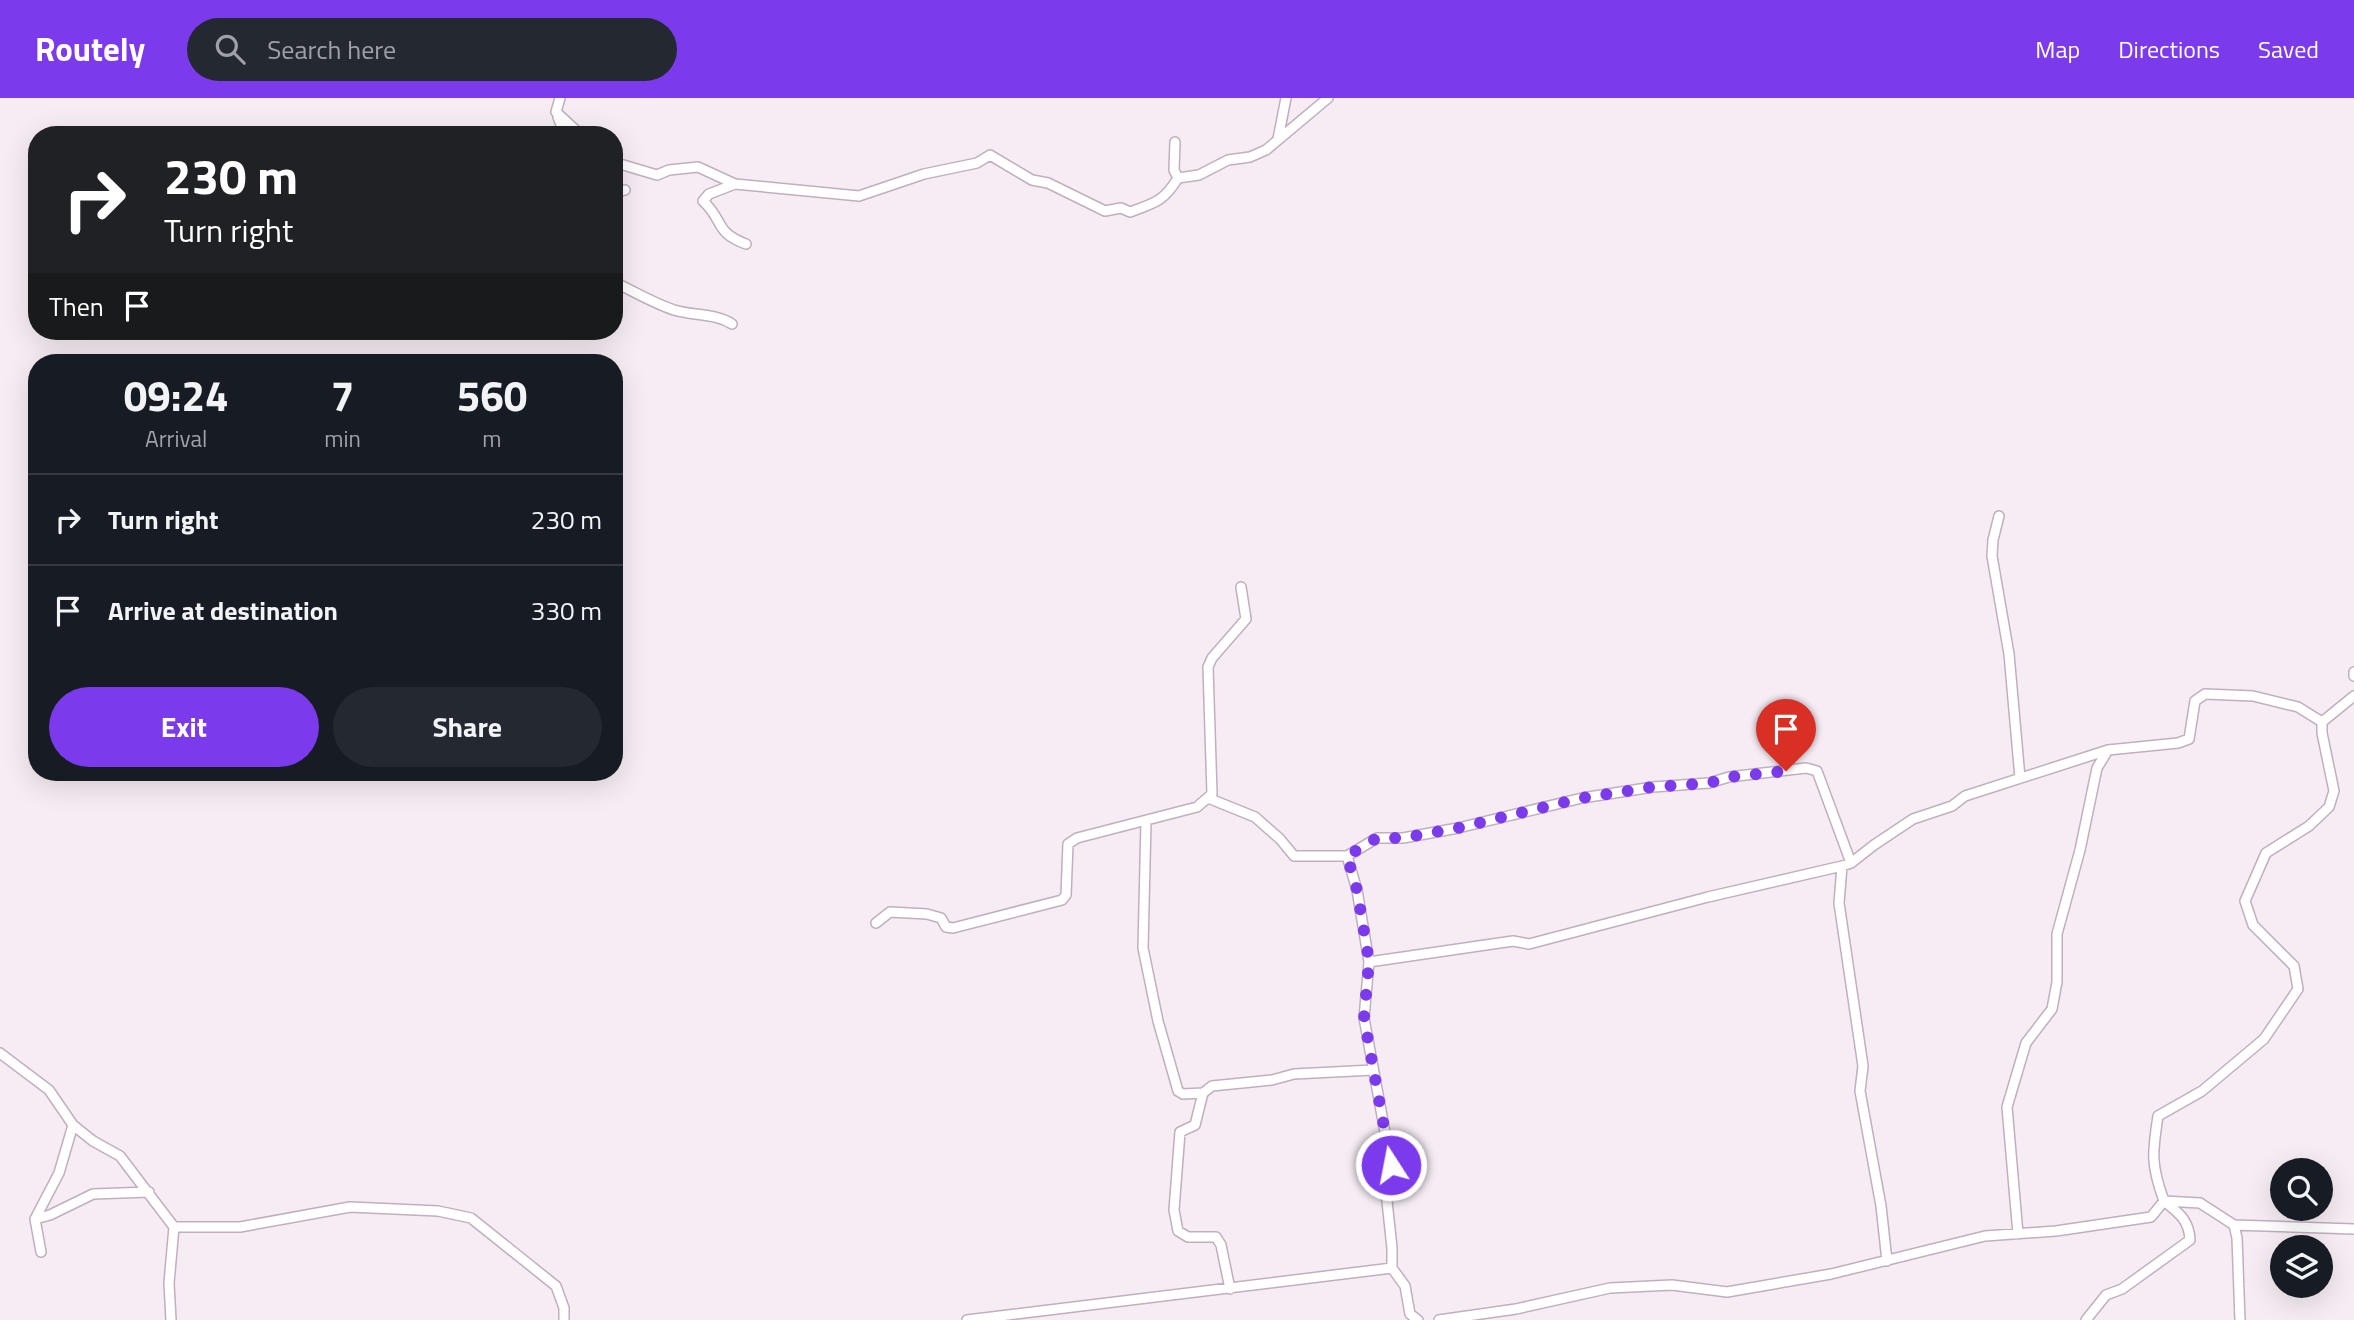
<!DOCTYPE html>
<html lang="en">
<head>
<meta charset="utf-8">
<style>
  :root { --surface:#171b24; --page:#242831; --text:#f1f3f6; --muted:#9ea1a6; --line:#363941; --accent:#7c3aed }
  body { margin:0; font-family:"Titillium Web",sans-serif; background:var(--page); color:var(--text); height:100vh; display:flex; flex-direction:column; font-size:26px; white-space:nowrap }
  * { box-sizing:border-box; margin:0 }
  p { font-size:23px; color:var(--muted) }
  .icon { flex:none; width:38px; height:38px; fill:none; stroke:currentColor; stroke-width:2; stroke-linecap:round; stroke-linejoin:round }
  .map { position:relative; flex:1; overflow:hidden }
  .panel { position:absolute; left:28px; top:256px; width:595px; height:427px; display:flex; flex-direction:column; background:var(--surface); border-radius:28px; box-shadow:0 7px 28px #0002 }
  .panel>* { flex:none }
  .top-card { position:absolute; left:28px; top:28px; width:595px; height:214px; border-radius:28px; box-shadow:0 7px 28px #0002; background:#202124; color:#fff; overflow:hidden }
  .tools { position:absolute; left:2270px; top:1060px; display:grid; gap:14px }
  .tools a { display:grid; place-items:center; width:63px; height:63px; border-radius:50%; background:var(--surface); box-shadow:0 7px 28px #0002; font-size:35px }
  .pin { position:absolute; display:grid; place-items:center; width:60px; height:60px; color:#fff; margin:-72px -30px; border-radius:50% 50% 50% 0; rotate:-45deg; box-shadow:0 0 7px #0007 }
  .pin .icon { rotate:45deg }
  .me { position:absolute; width:77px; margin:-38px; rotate:349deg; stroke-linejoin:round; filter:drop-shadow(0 0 5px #0008) }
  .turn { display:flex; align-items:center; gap:24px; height:147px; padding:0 21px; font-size:32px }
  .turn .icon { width:91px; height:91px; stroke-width:2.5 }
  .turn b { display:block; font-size:49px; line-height:60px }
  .then { display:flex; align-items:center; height:66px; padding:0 21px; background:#0003; gap:14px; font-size:26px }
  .eta { display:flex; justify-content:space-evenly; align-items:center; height:119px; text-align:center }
  .eta b { font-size:42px; font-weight:700; line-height:49px }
  .primary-button { display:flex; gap:14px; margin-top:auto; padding:14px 21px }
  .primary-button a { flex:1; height:80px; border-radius:42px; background:var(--accent); color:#fff; font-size:28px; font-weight:700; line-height:80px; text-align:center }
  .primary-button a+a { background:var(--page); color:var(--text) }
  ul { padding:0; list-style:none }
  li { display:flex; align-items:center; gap:21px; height:91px; padding:0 21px; border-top:2px solid var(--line) }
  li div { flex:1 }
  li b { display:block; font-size:26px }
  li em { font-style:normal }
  header { display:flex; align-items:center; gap:42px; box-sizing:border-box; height:98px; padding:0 35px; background:var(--accent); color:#fff }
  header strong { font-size:33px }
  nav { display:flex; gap:38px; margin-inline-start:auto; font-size:24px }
  .search { width:490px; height:63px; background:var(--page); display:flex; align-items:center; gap:18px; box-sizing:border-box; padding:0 24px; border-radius:38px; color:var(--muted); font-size:26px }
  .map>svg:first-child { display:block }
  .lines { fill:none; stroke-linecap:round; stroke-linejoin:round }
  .minor-casing { stroke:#c1afbf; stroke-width:12 }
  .minor { stroke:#fff; stroke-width:9 }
  .route { stroke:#7c3aed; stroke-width:12; stroke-dasharray:0 21.6 }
</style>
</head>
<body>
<header>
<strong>Routely</strong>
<div class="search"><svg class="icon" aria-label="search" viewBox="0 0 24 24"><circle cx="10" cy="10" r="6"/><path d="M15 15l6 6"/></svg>Search here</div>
<nav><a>Map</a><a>Directions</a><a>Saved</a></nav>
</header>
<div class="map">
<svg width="2354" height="1222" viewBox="0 0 2354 1222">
  <rect width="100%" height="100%" fill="#f6ecf4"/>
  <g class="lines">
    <defs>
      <path id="minor" d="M 560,0 L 556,14 L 581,37
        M 558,19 L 565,37
        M 1278,41 L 1286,0
        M 1175,44 L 1174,72 L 1178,80
        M 614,62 L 620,66 L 657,77 L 669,72 L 698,69 L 735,86 L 709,96 L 703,103 C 724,122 714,134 746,146
        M 1178,80 L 1199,77 L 1228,62 L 1250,59 L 1266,52 L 1328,0
        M 735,86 L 859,98 L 924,76 L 977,65 L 990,57 L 1032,82 L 1048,85 L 1105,113 L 1121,110 L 1130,114 C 1155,105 1164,103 1178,80
        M 614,95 L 625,92
        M 614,184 C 635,194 653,205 674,212 C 694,218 715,215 732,226
        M 1999,418 L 1993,442 L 1992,458 L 2009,556 L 2020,680
        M 2354,574 L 2354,578
        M 2354,598 L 2322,624 L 2322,635 L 2334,693 L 2329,709 L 2309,728 L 2266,755 L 2245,803 L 2253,827 L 2294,868 L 2298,891 L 2264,941 L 2202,993 L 2158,1018 C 2152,1056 2151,1067 2164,1103 L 2200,1105 L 2234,1127 L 2354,1131
        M 1208,700 L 1255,719 L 1280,741 L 1294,758 L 1347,758 L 1377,740 L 1403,740 L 1458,730 L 1582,700 L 1653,689 L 1709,685 L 1729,679 L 1806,670 L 1817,673 L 1851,765
        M 1146,723 L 1143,850 L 1158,923 L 1178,993 L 1183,996 L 1203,995
        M 1347,758 L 1357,792 L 1369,864 L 1364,920 L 1391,1067 L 1386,1094 L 1392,1150 L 1392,1170
        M 876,825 L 890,814 L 927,816 L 941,820 L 946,829 L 953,830 L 1062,802 L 1066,797 L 1068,746 L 1077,740 L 1197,709 L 1212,696 L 1208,569 L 1212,560 L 1246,521 L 1241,489
        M 1369,864 L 1513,843 L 1529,846 L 1708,799 L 1842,768
        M 0,955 L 49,992 L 73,1027 L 93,1043 L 120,1058 L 174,1129 L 169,1185 L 171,1222
        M 35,1121 L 59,1075 L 73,1027
        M 2234,1127 L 2237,1140 L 2240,1222
        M 174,1129 L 240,1129 L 350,1109 L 438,1113 L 471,1120 L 556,1188 L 564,1210 L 564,1222
        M 2018,1136 L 2007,1009 L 2026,945 L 2052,911 L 2057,884 L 2057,836 L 2080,752 L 2097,670 L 2108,652
        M 41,1154 L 35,1121 L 50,1117 L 93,1096 L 149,1094
        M 1887,1163 L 1881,1108 L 1860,993 L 1863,968 L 1839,805 L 1842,768 L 1851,765 L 1874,747 L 1913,721 L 1952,708 L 1965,698 L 2108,652 L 2178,645 L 2189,641 L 2195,603 L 2205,596 L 2253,598 L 2298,609 L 2322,624
        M 1230,1191 L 1221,1147 L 1216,1139 L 1188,1139 L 1178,1133 L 1174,1112 L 1180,1034 L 1195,1027 L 1203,995 L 1212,988 L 1272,982 L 1294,976 L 1373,972
        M 967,1222 L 1392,1170 L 1405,1188 L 1410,1216 L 1418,1222
        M 1439,1222 L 1516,1211 L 1610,1190 L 1672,1187 L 1727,1194 L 1831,1176 L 1985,1138 L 2056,1133 L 2151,1119 L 2164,1103 C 2179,1115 2189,1122 2190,1142 L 2122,1191 L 2106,1197 L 2086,1222"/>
    </defs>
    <use href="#minor" class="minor-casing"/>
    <use href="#minor" class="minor"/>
  </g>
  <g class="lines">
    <path class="route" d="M 1391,1067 L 1364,920 L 1369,863 L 1357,792 L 1347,758 L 1377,740 L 1402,740 L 1458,730 L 1582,700 L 1653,689 L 1709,685 L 1729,679 L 1786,673"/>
  </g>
</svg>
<div class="tools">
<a><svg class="icon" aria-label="search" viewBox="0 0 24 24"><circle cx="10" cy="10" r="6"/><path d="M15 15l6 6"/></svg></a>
<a><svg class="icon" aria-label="layers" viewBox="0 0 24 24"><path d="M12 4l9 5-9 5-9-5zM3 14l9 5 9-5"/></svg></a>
</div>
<div class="pin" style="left:1786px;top:673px;background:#d93025"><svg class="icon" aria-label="arrive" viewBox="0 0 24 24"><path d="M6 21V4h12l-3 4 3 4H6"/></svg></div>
<svg class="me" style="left:1391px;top:1067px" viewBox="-20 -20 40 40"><circle r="17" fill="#7c3aed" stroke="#fff" stroke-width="3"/><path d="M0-11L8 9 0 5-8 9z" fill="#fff"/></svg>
<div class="top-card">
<div class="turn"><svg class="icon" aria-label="right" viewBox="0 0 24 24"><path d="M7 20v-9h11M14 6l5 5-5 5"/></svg><div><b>230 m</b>Turn right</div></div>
<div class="then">Then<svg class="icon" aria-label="arrive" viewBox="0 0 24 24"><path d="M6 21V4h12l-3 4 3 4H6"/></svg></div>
</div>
<section class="panel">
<div class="eta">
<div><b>09:24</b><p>Arrival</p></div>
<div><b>7</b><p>min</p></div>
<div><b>560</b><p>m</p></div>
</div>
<ul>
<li><svg class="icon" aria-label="right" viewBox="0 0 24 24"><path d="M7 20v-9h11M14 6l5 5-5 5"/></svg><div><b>Turn right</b></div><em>230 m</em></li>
<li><svg class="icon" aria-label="arrive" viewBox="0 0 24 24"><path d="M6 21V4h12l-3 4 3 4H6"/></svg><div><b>Arrive at destination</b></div><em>330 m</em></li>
</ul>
<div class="primary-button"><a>Exit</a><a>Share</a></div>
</section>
</div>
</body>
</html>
